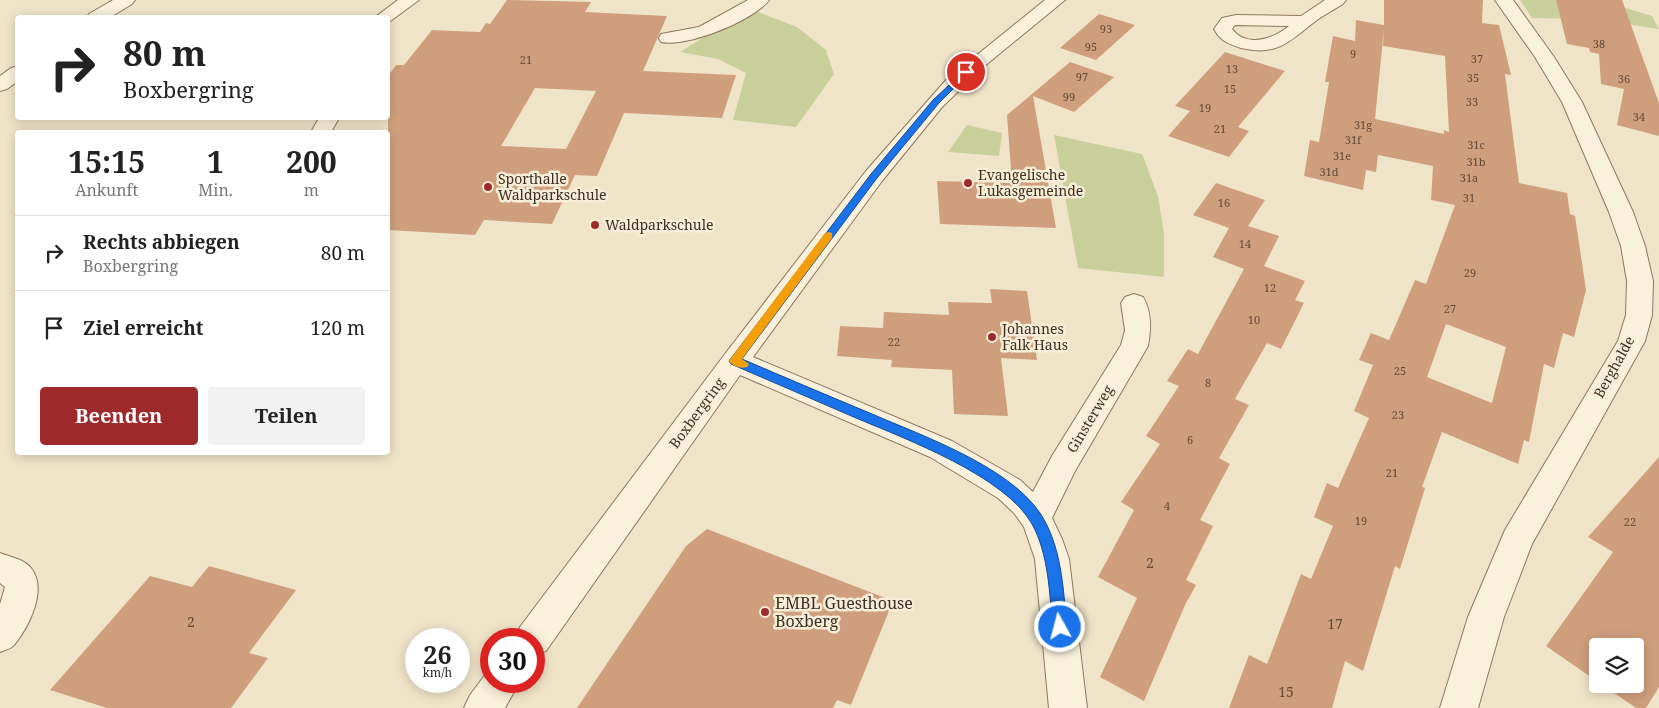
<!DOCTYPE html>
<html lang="de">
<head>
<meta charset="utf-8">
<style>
  :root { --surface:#fff; --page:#f2f2f2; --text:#222; --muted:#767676; --line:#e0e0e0; --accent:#9e2a2b }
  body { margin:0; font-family:"Noto Serif",serif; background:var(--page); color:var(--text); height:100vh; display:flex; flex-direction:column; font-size:19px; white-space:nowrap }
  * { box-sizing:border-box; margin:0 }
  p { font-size:16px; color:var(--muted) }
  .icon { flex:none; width:28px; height:28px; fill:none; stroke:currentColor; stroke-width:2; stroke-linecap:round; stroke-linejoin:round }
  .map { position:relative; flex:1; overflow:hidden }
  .side { position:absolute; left:15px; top:130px; width:375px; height:325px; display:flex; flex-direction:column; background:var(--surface); border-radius:5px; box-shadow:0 2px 12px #0003 }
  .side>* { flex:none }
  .top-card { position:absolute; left:15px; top:15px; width:375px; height:105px; border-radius:5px; box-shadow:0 2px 12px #0003; background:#fff; color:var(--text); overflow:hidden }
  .fabs { position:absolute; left:1589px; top:638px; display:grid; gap:10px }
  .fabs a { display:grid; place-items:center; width:55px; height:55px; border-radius:5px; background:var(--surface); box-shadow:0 2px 12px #0003; font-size:25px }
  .speed { position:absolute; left:405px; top:628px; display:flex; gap:10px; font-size:25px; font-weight:700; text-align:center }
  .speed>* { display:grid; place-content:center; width:65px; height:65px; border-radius:50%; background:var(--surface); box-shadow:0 2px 12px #0003; line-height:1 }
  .speed small { font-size:12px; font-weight:400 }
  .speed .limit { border:8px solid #d22; background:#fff; color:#111 }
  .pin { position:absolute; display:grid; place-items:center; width:42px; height:42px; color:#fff; margin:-21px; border:2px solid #fff; border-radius:50%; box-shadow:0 1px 5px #0007 }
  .me { position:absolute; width:55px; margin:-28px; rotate:353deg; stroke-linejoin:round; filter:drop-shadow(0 0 4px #0008) }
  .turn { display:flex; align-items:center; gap:18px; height:105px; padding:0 25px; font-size:22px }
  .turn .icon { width:65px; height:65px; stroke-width:2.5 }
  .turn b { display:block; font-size:35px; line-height:42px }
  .eta { display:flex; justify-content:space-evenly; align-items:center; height:85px; text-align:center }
  .eta b { font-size:30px; font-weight:700; line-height:35px }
  .cta { display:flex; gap:10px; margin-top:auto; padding:10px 25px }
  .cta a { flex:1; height:58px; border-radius:5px; background:var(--accent); color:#fff; font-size:20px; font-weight:700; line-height:58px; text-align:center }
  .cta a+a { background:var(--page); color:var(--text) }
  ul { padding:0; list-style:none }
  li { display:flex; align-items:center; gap:15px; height:75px; padding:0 25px; border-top:1px solid var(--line) }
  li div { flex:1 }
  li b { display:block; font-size:19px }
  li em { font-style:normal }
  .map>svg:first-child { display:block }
  .green { fill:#c9cf9b }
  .building { fill:#cf9f7d; fill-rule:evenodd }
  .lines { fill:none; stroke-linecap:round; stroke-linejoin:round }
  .minor-casing { stroke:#8d765c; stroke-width:2 }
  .minor { fill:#faf1dc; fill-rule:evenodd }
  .route { fill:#1a73e8; stroke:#114b97 }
  .slow { fill:#f59e0b }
  .poi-dot { fill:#9e2a2b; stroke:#f7eed8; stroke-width:2 }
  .labels { text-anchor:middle; stroke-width:5; stroke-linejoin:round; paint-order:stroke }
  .number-label { font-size:11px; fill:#624a37 }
  .poi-label { font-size:14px; fill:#3d2e20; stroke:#f7eed8; text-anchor:start }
  .street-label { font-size:14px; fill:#3d2e20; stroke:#f7eed8 }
  .near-number-label { font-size:14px; fill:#624a37 }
  .near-poi-label { font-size:16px; fill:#3d2e20; stroke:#f7eed8; text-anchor:start }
</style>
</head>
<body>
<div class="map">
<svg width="1659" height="708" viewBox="0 0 1659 708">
  <rect width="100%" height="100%" fill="#f0e4c8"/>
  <path class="green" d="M 1520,0 L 1599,0 L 1652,16 L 1659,29 L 1591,19 L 1532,18 Z
    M 750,9 L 797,27 L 826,50 L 834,74 L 796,127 L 733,120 L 746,73 L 718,59 L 680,52 Z
    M 967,125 L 1002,133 L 999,156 L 948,152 Z
    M 1054,135 L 1142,154 L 1158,196 L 1164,234 L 1164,277 L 1078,268 Z"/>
  <path class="building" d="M 507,0 L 591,2 L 585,12 L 667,16 L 643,71 L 736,75 L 722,118 L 624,113 L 597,176 L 575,175 L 552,224 L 484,220 L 475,235 L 388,230 L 388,76 L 396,65 L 404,65 L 432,30 L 480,32 L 486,23 L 490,24 ZM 535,88 L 596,91 L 566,149 L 501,146 Z
    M 1384,0 L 1483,0 L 1482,23 L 1499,25 L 1511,75 L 1505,74 L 1519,183 L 1567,193 L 1570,214 L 1575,216 L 1586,290 L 1574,337 L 1563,333 L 1554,368 L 1544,364 L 1529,442 L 1524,440 L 1518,464 L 1442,432 L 1422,487 L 1425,488 L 1400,569 L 1395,566 L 1363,671 L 1345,661 L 1332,708 L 1229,708 L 1249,655 L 1267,664 L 1301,574 L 1311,579 L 1333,526 L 1314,517 L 1327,483 L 1338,488 L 1369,418 L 1354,411 L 1373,365 L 1359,360 L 1371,333 L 1389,340 L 1415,280 L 1426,284 L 1455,205 L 1431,200 L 1433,166 L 1378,155 L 1376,172 L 1366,170 L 1363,190 L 1304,176 L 1310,140 L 1319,142 L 1329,82 L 1325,82 L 1333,36 L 1355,41 L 1356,20 L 1384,25 ZM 1384,29 L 1383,46 L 1445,56 L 1449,132 L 1444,130 L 1444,134 L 1375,119 ZM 1446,324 L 1506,347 L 1492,403 L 1427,377 Z
    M 1556,0 L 1622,0 L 1659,103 L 1659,136 L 1617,125 L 1624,89 L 1601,84 L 1599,54 L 1590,52 L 1589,48 L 1567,44 Z
    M 1099,14 L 1135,25 L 1096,60 L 1060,48 Z
    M 1225,52 L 1285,71 L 1238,127 L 1249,131 L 1229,157 L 1168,136 L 1190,111 L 1175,106 Z
    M 1070,62 L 1114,77 L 1074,112 L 1033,96 L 1056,228 L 940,224 L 937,181 L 1012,183 L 1007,115 Z
    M 1216,183 L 1265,200 L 1248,226 L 1279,236 L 1264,266 L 1305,281 L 1295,300 L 1304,303 L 1281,349 L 1267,343 L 1235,399 L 1249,405 L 1219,458 L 1230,464 L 1200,520 L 1213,526 L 1186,580 L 1196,585 L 1185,605 L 1144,701 L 1100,677 L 1137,598 L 1098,577 L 1134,510 L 1121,502 L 1160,444 L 1146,436 L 1179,386 L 1167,381 L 1188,349 L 1198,354 L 1244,269 L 1213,257 L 1229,228 L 1193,215 Z
    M 990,289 L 1027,291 L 1037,360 L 1001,358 L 1008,416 L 954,414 L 952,370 L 891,367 L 892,360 L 837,356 L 840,326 L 883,328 L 884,312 L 949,315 L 948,302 L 992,303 Z
    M 1659,457 L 1659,687 L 1646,708 L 1636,708 L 1601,684 L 1635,684 L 1635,646 L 1598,646 L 1598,682 L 1546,646 L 1613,552 L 1588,537 Z
    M 707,529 L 893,601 L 851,705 L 837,700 L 833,708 L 577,708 L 686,546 Z
    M 209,566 L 296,590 L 249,653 L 268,658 L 231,708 L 107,708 L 50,690 L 150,576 L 192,587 Z"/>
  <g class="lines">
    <defs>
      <path id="minor" d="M 113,0 L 135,0 L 132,4 L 109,18 L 86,18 L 89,14 Z
        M 398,0 L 419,0 L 389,22 L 388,22 L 388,18 L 374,18 Z
        M 748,0 L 769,0 C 755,20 686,48 661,42 L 659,38 L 661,34 L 699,27 Z
        M 1045,0 L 1065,0 L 987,64 L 943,106 L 882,181 L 753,357 L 952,441 L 1020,480 L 1033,492 L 1052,456 L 1121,345 L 1125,330 L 1121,303 L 1125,297 L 1134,294 L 1143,297 C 1152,312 1151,330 1148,346 L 1075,471 L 1052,518 L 1062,539 L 1069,559 L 1087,708 L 1049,708 L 1035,559 L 1024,527 L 1014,513 L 998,498 L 930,457 L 740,375 L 546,651 L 534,655 L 534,639 L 515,639 L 520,627 L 725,354 L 866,171 L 946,80 Z
        M 1325,0 L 1346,0 L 1343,4 C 1335,9 1325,14 1317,20 C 1290,40 1279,57 1241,48 C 1229,44 1220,41 1214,29 L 1222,18 L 1236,15 L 1301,16 ZM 1234,26 L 1236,25 L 1289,26 C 1273,39 1247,48 1232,29 Z
        M 1495,0 L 1513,0 L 1554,57 L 1582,102 L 1633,212 L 1645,246 L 1653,281 L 1652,315 L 1645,341 L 1532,544 L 1504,617 L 1478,708 L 1440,708 L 1468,617 L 1505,530 L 1618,341 L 1626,315 L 1627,281 L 1621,246 L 1609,212 L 1562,102 L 1535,57 Z
        M 18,66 L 18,81 L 7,89 L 0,91 L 0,76 L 11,68 Z
        M 319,118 L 339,118 L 331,132 L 311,132 Z
        M 0,553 C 10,557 24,559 31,568 C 48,589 29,627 14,645 C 11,649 4,650 0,652 L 0,604 L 5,587 L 0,583 Z
        M 491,667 L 491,681 L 520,681 L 505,708 L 464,708 L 470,695 Z"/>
    </defs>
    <use href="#minor" class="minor-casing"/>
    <use href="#minor" class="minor"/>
  </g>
  <path class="route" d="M 964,71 L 970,72 L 939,103 L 877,178 L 742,359 C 786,378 829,396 872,414 C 923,436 1008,466 1040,513 C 1062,547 1063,588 1067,627 L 1065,631 L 1060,633 L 1055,631 L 1053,627 C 1049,592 1049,555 1032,524 C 1005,476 906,439 856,418 C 814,400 773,382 731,364 L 729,361 L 871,174 L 933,100 Z"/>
  <path class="slow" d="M 829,232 L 832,233 L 832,238 L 742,359 L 749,364 L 747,367 C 741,369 732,366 729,361 L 731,358 L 825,233 Z"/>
  <g class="poi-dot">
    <circle cx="968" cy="183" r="5"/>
    <circle cx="488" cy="187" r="5"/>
    <circle cx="595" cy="225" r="5"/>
    <circle cx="992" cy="337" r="5"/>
    <circle cx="765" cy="612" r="5"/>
  </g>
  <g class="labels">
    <g class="number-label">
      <text x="1106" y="33">93</text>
      <text x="1599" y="48">38</text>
      <text x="1091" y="51">95</text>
      <text x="1353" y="58">9</text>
      <text x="1477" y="63">37</text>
      <text x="526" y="64">21</text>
      <text x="1232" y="73">13</text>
      <text x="1082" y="81">97</text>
      <text x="1473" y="82">35</text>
      <text x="1624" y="83">36</text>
      <text x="1230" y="93">15</text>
      <text x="1069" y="101">99</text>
      <text x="1472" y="106">33</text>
      <text x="1205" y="112">19</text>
      <text x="1639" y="121">34</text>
      <text x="1363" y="129">31g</text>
      <text x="1220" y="133">21</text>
      <text x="1353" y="144">31f</text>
      <text x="1476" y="149">31c</text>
      <text x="1342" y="160">31e</text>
      <text x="1476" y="166">31b</text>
      <text x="1329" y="176">31d</text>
      <text x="1469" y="182">31a</text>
      <text x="1469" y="202">31</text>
      <text x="1224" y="207">16</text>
      <text x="1245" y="248">14</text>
      <text x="1470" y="277">29</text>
      <text x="1270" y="292">12</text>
      <text x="1450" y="313">27</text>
      <text x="1254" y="324">10</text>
      <text x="894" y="346">22</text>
      <text x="1400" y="375">25</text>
      <text x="1208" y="387">8</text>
      <text x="1398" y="419">23</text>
      <text x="1190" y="444">6</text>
      <text x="1392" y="477">21</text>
      <text x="1167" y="510">4</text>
      <text x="1361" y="525">19</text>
      <text x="1630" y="526">22</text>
    </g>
    <g class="poi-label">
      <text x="978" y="180">Evangelische<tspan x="978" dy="16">Lukasgemeinde</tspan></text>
      <text x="498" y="184">Sporthalle<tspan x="498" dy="16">Waldparkschule</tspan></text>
      <text x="605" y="230">Waldparkschule</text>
      <text x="1002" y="334">Johannes<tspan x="1002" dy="16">Falk Haus</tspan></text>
    </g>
    <g class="street-label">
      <text transform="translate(1614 367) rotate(-61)" y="5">Berghalde</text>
      <text transform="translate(697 413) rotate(-54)" y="5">Boxbergring</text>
      <text transform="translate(1090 419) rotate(-59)" y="5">Ginsterweg</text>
    </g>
    <g class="near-number-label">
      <text x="1150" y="568">2</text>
      <text x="191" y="627">2</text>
      <text x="1335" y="629">17</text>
      <text x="1286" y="697">15</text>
    </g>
    <g class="near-poi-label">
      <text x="775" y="609">EMBL Guesthouse<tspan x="775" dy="18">Boxberg</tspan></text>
    </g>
  </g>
</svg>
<div class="fabs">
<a><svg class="icon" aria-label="layers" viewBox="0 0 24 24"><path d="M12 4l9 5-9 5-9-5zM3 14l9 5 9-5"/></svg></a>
</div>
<div class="speed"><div>26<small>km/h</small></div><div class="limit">30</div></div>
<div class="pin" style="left:966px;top:72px;background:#d93025"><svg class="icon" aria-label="arrive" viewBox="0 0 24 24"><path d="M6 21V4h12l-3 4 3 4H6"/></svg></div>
<svg class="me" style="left:1060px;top:627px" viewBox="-20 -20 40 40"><circle r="17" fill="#1a73e8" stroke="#fff" stroke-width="3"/><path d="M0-11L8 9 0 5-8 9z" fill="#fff"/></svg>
<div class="top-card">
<div class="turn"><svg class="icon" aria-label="right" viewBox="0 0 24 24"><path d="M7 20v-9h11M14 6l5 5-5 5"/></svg><div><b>80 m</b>Boxbergring</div></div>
</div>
<section class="side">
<div class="eta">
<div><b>15:15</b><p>Ankunft</p></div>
<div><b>1</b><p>Min.</p></div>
<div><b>200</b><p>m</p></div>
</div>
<ul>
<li><svg class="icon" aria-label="right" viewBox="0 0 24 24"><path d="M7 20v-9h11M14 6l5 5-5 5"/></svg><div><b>Rechts abbiegen</b><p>Boxbergring</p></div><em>80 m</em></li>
<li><svg class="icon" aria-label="arrive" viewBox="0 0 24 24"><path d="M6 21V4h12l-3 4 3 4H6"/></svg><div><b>Ziel erreicht</b></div><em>120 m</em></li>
</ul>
<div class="cta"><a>Beenden</a><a>Teilen</a></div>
</section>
</div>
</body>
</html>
